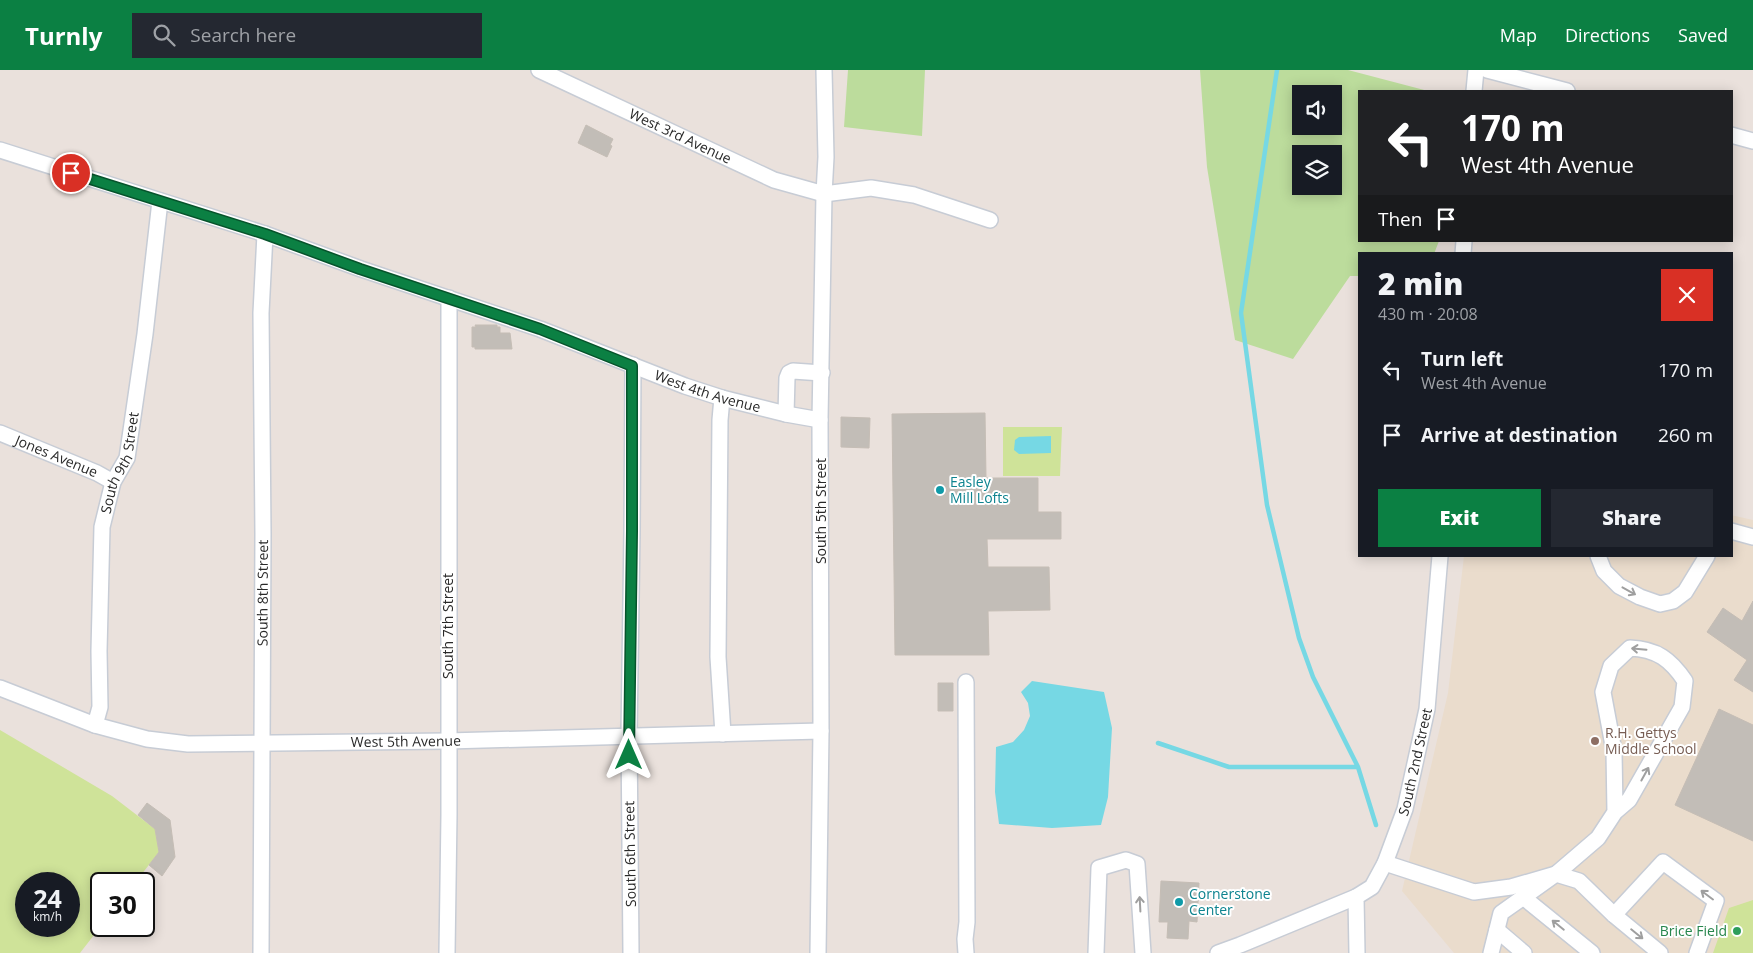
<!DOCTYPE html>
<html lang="en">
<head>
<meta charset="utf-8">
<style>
  :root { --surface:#171b24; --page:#242831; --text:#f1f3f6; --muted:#9ea1a6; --accent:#0b8043 }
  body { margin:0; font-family:"Open Sans",sans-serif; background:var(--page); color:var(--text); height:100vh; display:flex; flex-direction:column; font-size:19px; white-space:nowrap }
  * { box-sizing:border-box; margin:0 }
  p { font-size:16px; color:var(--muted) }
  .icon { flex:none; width:28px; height:28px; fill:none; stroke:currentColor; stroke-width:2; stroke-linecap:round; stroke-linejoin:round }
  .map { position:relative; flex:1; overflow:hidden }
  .drawer { position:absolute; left:1358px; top:182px; width:375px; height:305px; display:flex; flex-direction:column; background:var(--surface); border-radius:0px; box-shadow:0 2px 12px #0003 }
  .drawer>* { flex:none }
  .top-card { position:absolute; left:1358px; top:20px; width:375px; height:152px; border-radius:0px; box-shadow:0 2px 12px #0003; background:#202124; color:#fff; overflow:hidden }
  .tools { position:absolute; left:1292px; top:15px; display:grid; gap:10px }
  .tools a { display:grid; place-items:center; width:50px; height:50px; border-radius:0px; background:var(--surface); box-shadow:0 2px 12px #0003; font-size:25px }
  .speed { position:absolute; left:15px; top:802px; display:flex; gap:10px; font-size:25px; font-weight:700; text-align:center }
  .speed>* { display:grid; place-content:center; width:65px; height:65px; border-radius:50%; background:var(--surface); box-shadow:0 2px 12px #0003; line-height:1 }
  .speed small { font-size:12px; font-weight:400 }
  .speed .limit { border:2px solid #111; border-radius:8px; background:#fff; color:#111 }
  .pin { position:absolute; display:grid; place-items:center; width:42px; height:42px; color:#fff; margin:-21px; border:2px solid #fff; border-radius:50%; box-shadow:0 1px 5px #0007 }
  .me { position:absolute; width:55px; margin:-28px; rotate:0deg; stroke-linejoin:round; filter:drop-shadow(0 0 4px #0008) }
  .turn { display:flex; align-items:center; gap:18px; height:105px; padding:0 20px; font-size:22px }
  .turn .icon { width:65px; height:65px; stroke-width:2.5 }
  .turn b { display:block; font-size:35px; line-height:42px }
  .then { display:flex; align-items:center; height:48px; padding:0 20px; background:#0003; gap:10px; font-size:19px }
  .round { display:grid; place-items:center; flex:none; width:52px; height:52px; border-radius:0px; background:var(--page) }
  .overview { display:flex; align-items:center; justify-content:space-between; height:85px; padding:0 20px }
  h1 { font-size:30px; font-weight:800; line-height:38px }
  .primary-button { display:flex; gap:10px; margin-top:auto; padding:10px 20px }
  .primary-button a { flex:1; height:58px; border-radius:0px; background:var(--accent); color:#fff; font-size:20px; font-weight:800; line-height:58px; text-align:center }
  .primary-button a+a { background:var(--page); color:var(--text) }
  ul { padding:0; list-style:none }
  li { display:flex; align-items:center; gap:15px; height:65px; padding:0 20px }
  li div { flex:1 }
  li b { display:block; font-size:19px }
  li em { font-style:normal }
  header { display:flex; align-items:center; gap:30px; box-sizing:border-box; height:70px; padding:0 25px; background:var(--accent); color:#fff }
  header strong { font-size:24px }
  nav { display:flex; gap:28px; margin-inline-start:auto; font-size:18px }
  .search { width:350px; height:45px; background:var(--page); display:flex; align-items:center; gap:12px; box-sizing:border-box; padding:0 18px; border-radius:0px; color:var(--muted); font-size:19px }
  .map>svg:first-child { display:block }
  .education { fill:#eadccc }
  .green { fill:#bcdc9c; fill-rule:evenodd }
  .pitch { fill:#cfe399; fill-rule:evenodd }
  .water { fill:#76d8e4 }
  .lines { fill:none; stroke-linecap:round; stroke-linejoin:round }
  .stream { stroke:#76d8e4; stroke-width:4.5 }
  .building { fill:#c2bdb7; stroke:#c5bdb5 }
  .minor-casing { stroke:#c7ccd5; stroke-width:18 }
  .minor { stroke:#fff; stroke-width:15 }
  .oneway { stroke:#9f9f9f }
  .route-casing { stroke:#07532c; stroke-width:12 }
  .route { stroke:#0b8043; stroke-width:9 }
  .culture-dot { fill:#0f9aa8; stroke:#fff; stroke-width:2 }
  .education-dot { fill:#8d6e63; stroke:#fff; stroke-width:2 }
  .leisure-dot { fill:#2e9e5b; stroke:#fff; stroke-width:2 }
  .labels { text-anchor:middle; stroke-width:4; stroke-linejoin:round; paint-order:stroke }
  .street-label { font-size:14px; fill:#292929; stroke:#fff }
  .culture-label { font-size:14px; fill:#0d838f; stroke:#fff; text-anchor:start }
  .education-label { font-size:14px; fill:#785e54; stroke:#fff; text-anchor:start }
  .leisure-label { font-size:14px; fill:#27864d; stroke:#fff; text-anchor:end }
</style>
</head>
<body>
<header>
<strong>Turnly</strong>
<div class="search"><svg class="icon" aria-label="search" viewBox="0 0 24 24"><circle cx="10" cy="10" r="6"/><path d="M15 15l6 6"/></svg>Search here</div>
<nav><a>Map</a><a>Directions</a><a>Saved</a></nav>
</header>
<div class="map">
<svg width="1753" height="883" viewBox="0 0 1753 883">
  <rect width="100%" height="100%" fill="#eae1dc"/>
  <path class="education" d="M 1731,445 L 1753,450 L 1753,883 L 1454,883 L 1402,821 L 1448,623 L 1464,486 L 1731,486 Z"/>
  <path class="green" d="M 848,0 L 925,0 L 922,66 L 844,57 Z
    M 1200,0 L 1348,0 L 1428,21 L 1359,21 L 1359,171 L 1439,171 L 1434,184 L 1359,184 L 1359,206 L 1350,206 L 1293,289 L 1235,270 L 1207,97 ZM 1301,24 L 1334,24 L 1334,56 L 1301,56 ZM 1301,84 L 1334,84 L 1334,116 L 1301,116 Z"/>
  <path class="pitch" d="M 1003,357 L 1062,357 L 1060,406 L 1003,406 Z
    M 0,660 L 112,726 L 155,759 L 159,782 L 134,814 L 101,814 L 101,856 L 80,883 L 0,883 ZM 26,814 L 69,814 L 69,856 L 26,856 Z
    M 1753,830 L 1753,883 L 1713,883 L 1729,838 Z"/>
  <path class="water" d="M 1051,366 L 1051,383 L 1019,384 L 1014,380 L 1015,370 L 1019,367 Z
    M 1032,611 L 1104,622 L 1112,658 L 1108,727 L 1101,755 L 1052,758 L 999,754 L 995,722 L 996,677 L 1013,672 L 1024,660 L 1030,646 L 1028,633 L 1021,622 Z"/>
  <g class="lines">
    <path class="stream" d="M 1277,0 L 1241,243 L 1267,435 L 1299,568 L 1313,607 L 1358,697 L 1376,755
      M 1158,673 L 1229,697 L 1358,697"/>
  </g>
  <path class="building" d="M 586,55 L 613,69 L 610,75 L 612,76 L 607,87 L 578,73 Z
    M 475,255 L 497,255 L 497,257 L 500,257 L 500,263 L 510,263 L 512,279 L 475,279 L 475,277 L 472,277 L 472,257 L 476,257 Z
    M 985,343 L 986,408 L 1038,408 L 1038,442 L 1061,442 L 1061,469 L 987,469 L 988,497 L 1049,497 L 1050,540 L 988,541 L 989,585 L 895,585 L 892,344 Z
    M 841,347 L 870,348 L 869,378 L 841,377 Z
    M 1753,531 L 1753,622 L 1734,610 L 1747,590 L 1707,562 L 1723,538 L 1742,551 Z
    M 938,613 L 953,613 L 953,641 L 938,641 Z
    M 1719,639 L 1753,655 L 1753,771 L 1675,735 Z
    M 147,733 L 170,750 L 175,787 L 162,806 L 149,795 L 159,782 L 155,759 L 138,745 Z
    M 1161,811 L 1199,813 L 1197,852 L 1189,851 L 1188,869 L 1167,868 L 1168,852 L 1159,852 Z"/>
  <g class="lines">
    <defs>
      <g id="minor">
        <path id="s1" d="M 539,0 L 774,110 L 824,124 L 871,118 L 914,125 L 990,150"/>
        <path d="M 1487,0 L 1567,21"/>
        <path d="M 1474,21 L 1476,0"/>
        <path d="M 1731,65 L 1753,71"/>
        <path id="s2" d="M 0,80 L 265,164 L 361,199 L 540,259 L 685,316 L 722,328 L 786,344 L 820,350"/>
        <path d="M 1463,184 L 1464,171"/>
        <path d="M 722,328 L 720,350 L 718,587 L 723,664"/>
        <path d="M 786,344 L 787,308 L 789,303 L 793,301 L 822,303"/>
        <path id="s3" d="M 0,363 L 97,403 L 113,412"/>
        <path d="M 1731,461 L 1753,467"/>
        <path d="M 1598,486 L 1604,501 L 1619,516 L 1640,527 L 1660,534 L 1673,531 L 1685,522 L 1707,486"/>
        <path d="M 966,612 L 967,852 L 965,869 L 966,883"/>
        <path id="s4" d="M 0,618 L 95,655 L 147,669 L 188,674 L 448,671 L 821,661"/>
        <path id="s5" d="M 95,655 L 100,637 L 99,581 L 102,457 L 113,412 L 127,388 L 145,264 L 160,131"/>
        <path d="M 1385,793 L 1474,822 L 1511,817 L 1556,804 L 1579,811 L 1614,845 L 1660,883"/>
        <path d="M 1523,827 L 1592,883"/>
        <path d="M 1614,845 L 1663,792 L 1716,831 L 1697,883"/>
        <path d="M 1497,860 L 1524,883"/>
        <path id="s6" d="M 261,883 L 263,464 L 261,243 L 265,164"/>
        <path d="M 447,883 L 449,745 L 449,228"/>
        <path d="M 631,883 L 629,665 L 632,461 L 633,295"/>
        <path d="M 818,883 L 821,661 L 820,350 L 824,124 L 826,87 L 824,0"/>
        <path d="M 1096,883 L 1099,798 L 1126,790 L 1137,794 L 1143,883"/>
        <path d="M 1218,883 L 1240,875 L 1356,827"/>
        <path id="s7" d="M 1357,883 L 1356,827 L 1372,817 L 1385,793 L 1405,739 L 1427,639 L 1440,486"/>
        <path d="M 1491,883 L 1501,843 L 1556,804 L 1598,768 L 1615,742 L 1629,730 L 1682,637 L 1685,611 C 1671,590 1657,579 1630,578 L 1611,596 L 1603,622 L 1614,681 L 1615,742"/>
      </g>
    </defs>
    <use href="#minor" class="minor-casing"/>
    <use href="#minor" class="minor"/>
  </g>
  <defs><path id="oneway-shaft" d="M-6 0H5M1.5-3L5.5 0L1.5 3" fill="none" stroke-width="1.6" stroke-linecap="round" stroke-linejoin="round" transform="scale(1.25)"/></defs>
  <g class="oneway">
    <use href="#oneway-shaft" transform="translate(1629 521) rotate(29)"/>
    <use href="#oneway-shaft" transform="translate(1639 579) rotate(-175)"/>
    <use href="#oneway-shaft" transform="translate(1645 704) rotate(-61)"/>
    <use href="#oneway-shaft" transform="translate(1707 825) rotate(-143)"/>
    <use href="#oneway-shaft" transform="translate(1140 834) rotate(-93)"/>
    <use href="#oneway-shaft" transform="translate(1558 855) rotate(-141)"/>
    <use href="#oneway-shaft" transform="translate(1637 864) rotate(39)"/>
  </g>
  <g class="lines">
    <defs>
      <path id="route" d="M 71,103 L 265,164 L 360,199 L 540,259 L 632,296 L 632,461 L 629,685"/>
    </defs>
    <use href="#route" class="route-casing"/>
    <use href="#route" class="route"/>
  </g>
  <g class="culture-dot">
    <circle cx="940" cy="420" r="5"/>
    <circle cx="1179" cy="832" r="5"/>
  </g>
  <circle class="education-dot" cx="1595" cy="671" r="5"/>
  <circle class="leisure-dot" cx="1737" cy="861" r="5"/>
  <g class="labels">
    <g class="street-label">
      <text dy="5" stroke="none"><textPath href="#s1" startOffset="156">West 3rd Avenue</textPath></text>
      <text dy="5" stroke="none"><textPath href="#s2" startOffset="748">West 4th Avenue</textPath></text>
      <text dy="5" stroke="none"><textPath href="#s3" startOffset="61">Jones Avenue</textPath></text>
      <text dy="5" stroke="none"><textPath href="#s5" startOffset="266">South 9th Street</textPath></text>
      <text transform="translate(821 441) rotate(-90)" y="5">South 5th Street</text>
      <text dy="5" stroke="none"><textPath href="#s6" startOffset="360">South 8th Street</textPath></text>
      <text transform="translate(448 556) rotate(-90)" y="5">South 7th Street</text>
      <text dy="5" stroke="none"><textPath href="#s4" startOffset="415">West 5th Avenue</textPath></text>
      <text dy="5" stroke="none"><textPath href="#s7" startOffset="208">South 2nd Street</textPath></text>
      <text transform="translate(630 784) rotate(-91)" y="5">South 6th Street</text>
    </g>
    <g class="culture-label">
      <text x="950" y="417">Easley<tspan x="950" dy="16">Mill Lofts</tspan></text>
      <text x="1189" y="829">Cornerstone<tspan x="1189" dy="16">Center</tspan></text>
    </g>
    <g class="education-label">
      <text x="1605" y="668">R.H. Gettys<tspan x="1605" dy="16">Middle School</tspan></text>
    </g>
    <g class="leisure-label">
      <text x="1727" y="866">Brice Field</text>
    </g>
  </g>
</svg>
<div class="tools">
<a><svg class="icon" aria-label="sound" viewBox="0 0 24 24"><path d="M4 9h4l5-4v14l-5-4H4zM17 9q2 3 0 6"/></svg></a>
<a><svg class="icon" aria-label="layers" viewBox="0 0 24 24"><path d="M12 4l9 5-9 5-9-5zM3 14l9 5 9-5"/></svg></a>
</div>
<div class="speed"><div>24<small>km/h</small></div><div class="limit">30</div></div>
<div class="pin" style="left:71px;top:103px;background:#d93025"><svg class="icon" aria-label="arrive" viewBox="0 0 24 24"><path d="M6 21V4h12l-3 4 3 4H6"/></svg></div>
<svg class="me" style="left:629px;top:685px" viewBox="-20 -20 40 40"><path d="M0-17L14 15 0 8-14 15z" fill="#0b8043" stroke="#fff" stroke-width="4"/></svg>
<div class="top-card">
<div class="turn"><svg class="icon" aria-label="left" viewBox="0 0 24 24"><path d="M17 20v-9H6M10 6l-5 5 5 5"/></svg><div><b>170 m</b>West 4th Avenue</div></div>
<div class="then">Then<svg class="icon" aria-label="arrive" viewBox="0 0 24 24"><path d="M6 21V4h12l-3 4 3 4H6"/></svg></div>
</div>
<section class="drawer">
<div class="overview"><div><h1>2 min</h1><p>430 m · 20:08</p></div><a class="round" style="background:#d93025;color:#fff"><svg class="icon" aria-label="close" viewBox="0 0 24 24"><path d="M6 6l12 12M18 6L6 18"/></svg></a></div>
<ul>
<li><svg class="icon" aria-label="left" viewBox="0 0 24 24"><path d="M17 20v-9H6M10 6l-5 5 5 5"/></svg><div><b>Turn left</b><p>West 4th Avenue</p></div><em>170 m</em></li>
<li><svg class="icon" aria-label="arrive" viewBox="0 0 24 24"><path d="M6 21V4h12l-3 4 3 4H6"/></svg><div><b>Arrive at destination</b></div><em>260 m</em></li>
</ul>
<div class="primary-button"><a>Exit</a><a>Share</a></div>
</section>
</div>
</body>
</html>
